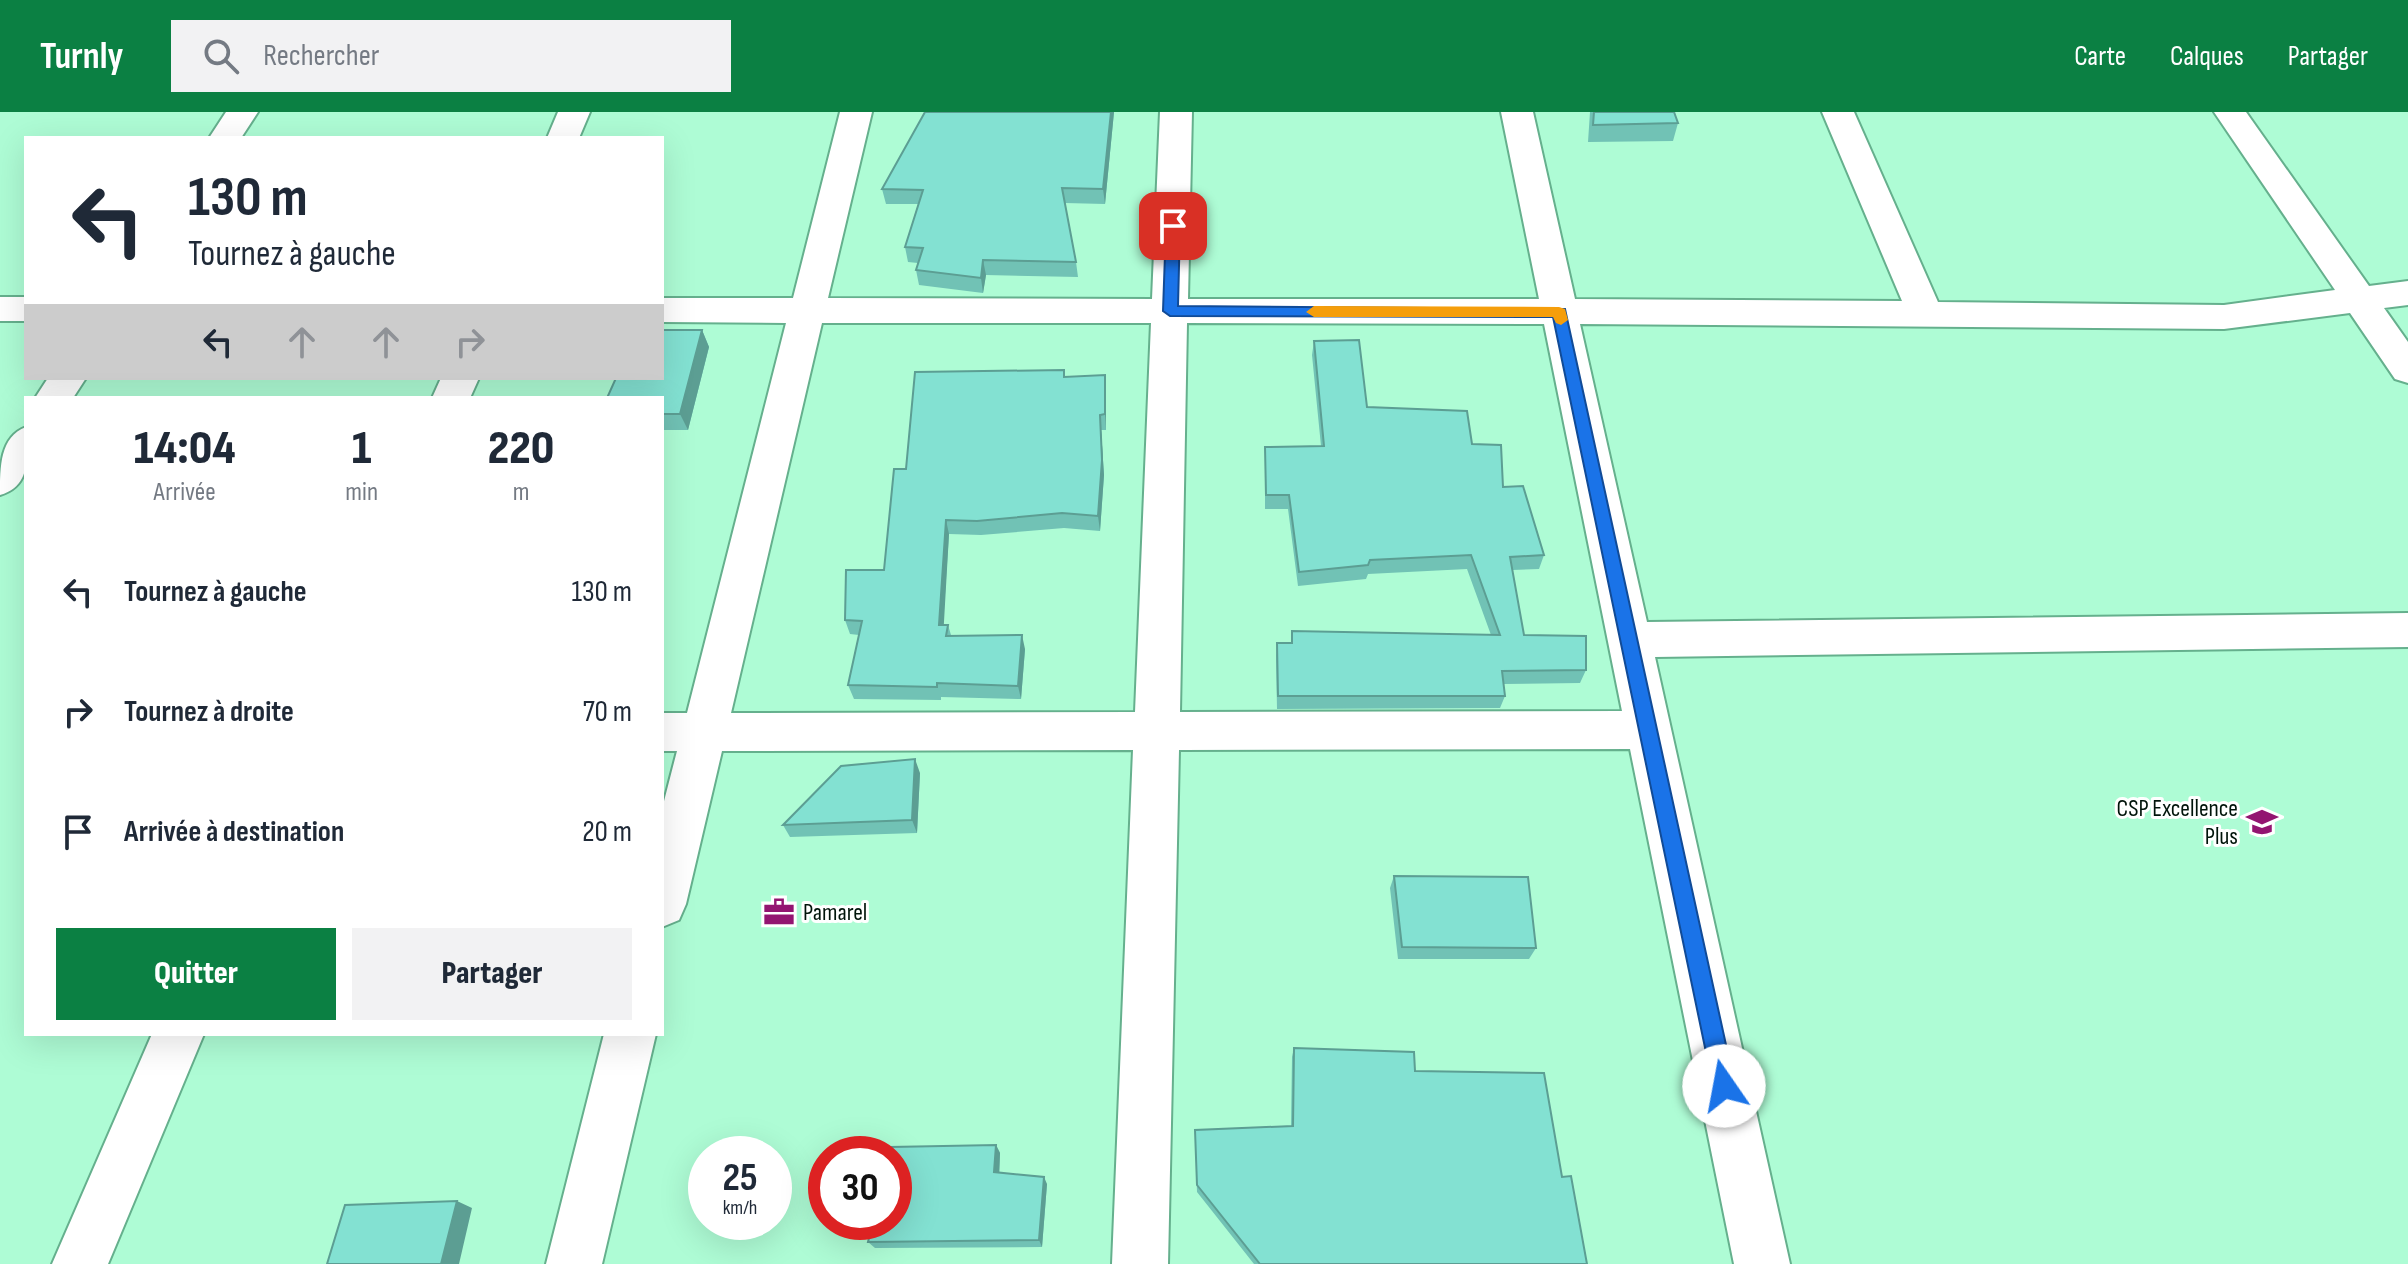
<!DOCTYPE html>
<html lang="fr">
<head>
<meta charset="utf-8">
<style>
  :root { --surface:#fff; --page:#f2f2f3; --text:#1f2937; --muted:#747a83; --accent:#0b8043 }
  body { margin:0; font-family:"Sofia Sans Condensed",sans-serif; background:var(--page); color:var(--text); height:100vh; display:flex; flex-direction:column; font-size:30px; white-space:nowrap }
  * { box-sizing:border-box; margin:0 }
  p { font-size:26px; color:var(--muted) }
  .icon { flex:none; width:44px; height:44px; fill:none; stroke:currentColor; stroke-width:2; stroke-linecap:round; stroke-linejoin:round }
  .map { position:relative; flex:1; overflow:hidden }
  .side { position:absolute; left:24px; top:284px; width:640px; height:640px; display:flex; flex-direction:column; background:var(--surface); border-radius:0px; box-shadow:0 8px 32px #0002 }
  .side>* { flex:none }
  .guide { position:absolute; left:24px; top:24px; width:640px; height:244px; border-radius:0px; box-shadow:0 8px 32px #0002; background:#fff; color:var(--text); overflow:hidden }
  .speed { position:absolute; left:688px; top:1024px; display:flex; gap:16px; font-size:40px; font-weight:700; text-align:center }
  .speed>* { display:grid; place-content:center; width:104px; height:104px; border-radius:50%; background:var(--surface); box-shadow:0 8px 32px #0002; line-height:1 }
  .speed small { font-size:20px; font-weight:400 }
  .speed .limit { border:12px solid #d22; background:#fff; color:#111 }
  .pin { position:absolute; display:grid; place-items:center; width:68px; height:68px; color:#fff; margin:-34px; border-radius:16px; box-shadow:0 4px 12px #0006 }
  .me { position:absolute; width:88px; margin:-44px; rotate:348deg; stroke-linejoin:round; filter:drop-shadow(0 0 6px #0008) }
  .turn { display:flex; align-items:center; gap:28px; height:168px; padding:0 32px; font-size:36px }
  .turn .icon { width:104px; height:104px; stroke-width:2.5 }
  .turn b { display:block; font-size:56px; line-height:68px }
  .lanes { display:flex; align-items:center; height:76px; padding:0 32px; background:#0003; justify-content:center; gap:40px; direction:ltr }
  .lanes .off { opacity:.35 }
  .eta { display:flex; justify-content:space-evenly; align-items:center; height:136px; text-align:center }
  .eta b { font-size:48px; font-weight:800; line-height:56px }
  .primary-button { display:flex; gap:16px; margin-top:auto; padding:16px 32px }
  .primary-button a { flex:1; height:92px; border-radius:0px; background:var(--accent); color:#fff; font-size:32px; font-weight:800; line-height:92px; text-align:center }
  .primary-button a+a { background:var(--page); color:var(--text) }
  ul { padding:0; list-style:none }
  li { display:flex; align-items:center; gap:24px; height:120px; padding:0 32px }
  li div { flex:1 }
  li b { display:block; font-size:30px }
  li em { font-style:normal }
  header { display:flex; align-items:center; gap:48px; box-sizing:border-box; height:112px; padding:0 40px; background:var(--accent); color:#fff }
  header strong { font-size:38px }
  nav { display:flex; gap:44px; margin-inline-start:auto; font-size:28px }
  .search { width:560px; height:72px; background:var(--page); display:flex; align-items:center; gap:20px; box-sizing:border-box; padding:0 28px; border-radius:0px; color:var(--muted); font-size:30px }
  .map>svg:first-child { display:block }
  .lines { fill:none; stroke-linecap:round; stroke-linejoin:round }
  .street-casing { stroke:#65b08d; stroke-width:4 }
  .street { fill:#fff; fill-rule:evenodd }
  .wall { fill:#71c2b5 }
  .shaded-wall { fill:#5c9e93 }
  .building { fill:#83e1d2; stroke:#5c9e93; stroke-width:2 }
  .route { fill:#1a73e8; stroke:#114b97; stroke-width:2 }
  .slow { fill:#f59e0b }
  .labels { text-anchor:middle; stroke-width:6; stroke-linejoin:round; paint-order:stroke }
  .poi-label { font-size:24px; fill:#00140a; stroke:#fff; text-anchor:end }
</style>
</head>
<body>
<header>
<strong>Turnly</strong>
<div class="search"><svg class="icon" aria-label="search" viewBox="0 0 24 24"><circle cx="10" cy="10" r="6"/><path d="M15 15l6 6"/></svg>Rechercher</div>
<nav><a>Carte</a><a>Calques</a><a>Partager</a></nav>
</header>
<div class="map">
<svg width="2408" height="1152" viewBox="0 0 2408 1152">
  <rect width="100%" height="100%" fill="#aefcd5"/>
  <g class="lines">
    <defs>
      <path id="street" d="M 226,0 L 258,0 L 241,26 L 209,26 Z
        M 558,0 L 590,0 L 579,26 L 547,26 Z
        M 840,0 L 872,0 L 828,186 L 1152,187 L 1160,0 L 1192,0 L 1188,187 L 1539,187 L 1501,0 L 1533,0 L 1575,187 L 1902,189 L 1822,0 L 1854,0 L 1938,190 L 2224,193 L 2335,178 L 2214,0 L 2246,0 L 2369,174 L 2408,169 L 2408,193 L 2384,196 L 2408,230 L 2408,271 L 2395,267 L 2350,201 L 2224,217 L 1580,212 L 1647,510 L 2408,501 L 2408,535 L 1655,545 L 1790,1152 L 1734,1152 L 1630,637 L 1179,638 L 1168,1152 L 1112,1152 L 1133,638 L 722,639 L 686,792 L 679,808 L 662,815 L 662,697 L 677,639 L 662,639 L 662,601 L 687,601 L 786,211 L 662,210 L 662,186 L 793,186 ZM 822,211 L 1151,211 L 1135,600 L 731,601 ZM 1187,211 L 1544,212 L 1622,599 L 1180,600 Z
        M 0,185 L 26,185 L 26,209 L 0,209 Z
        M 48,266 L 86,266 L 73,286 L 35,286 Z
        M 441,266 L 479,266 L 470,286 L 432,286 Z
        M 26,315 C 26,344 33,373 0,383 C 0,354 0,325 26,315 Z
        M 152,922 L 204,922 L 108,1152 L 52,1152 Z
        M 604,922 L 656,922 L 602,1152 L 546,1152 Z"/>
    </defs>
    <use href="#street" class="street-casing"/>
    <use href="#street" class="street"/>
  </g>
  <path class="wall" d="M 925,0 L 1114,0 L 1105,92 L 1065,91 L 1076,150 L 1078,165 L 986,163 L 983,181 L 919,173 L 916,158 L 918,151 L 908,150 L 905,135 L 918,92 L 886,92 L 882,77 Z
    M 1590,0 L 1674,0 L 1678,11 L 1673,29 L 1588,30 Z
    M 702,218 L 709,235 L 688,318 L 662,318 L 662,286 Z
    M 1314,229 L 1367,295 L 1472,332 L 1503,375 L 1544,443 L 1539,457 L 1512,458 L 1524,523 L 1586,558 L 1580,571 L 1503,572 L 1505,584 L 1500,596 L 1277,597 L 1276,544 L 1277,531 L 1491,523 L 1467,457 L 1368,462 L 1366,467 L 1298,474 L 1288,397 L 1265,397 L 1265,335 L 1321,334 L 1312,243 Z
    M 1105,263 L 1106,318 L 1101,318 L 1104,363 L 1100,419 L 1064,416 L 981,423 L 949,422 L 943,513 L 948,513 L 951,523 L 1025,537 L 1021,587 L 941,585 L 941,588 L 854,587 L 848,573 L 859,523 L 850,522 L 845,508 L 884,458 L 906,357 L 1065,265 Z
    M 920,661 L 917,721 L 790,725 L 783,713 Z
    M 1394,764 L 1536,836 L 1529,847 L 1398,847 L 1390,776 Z
    M 1294,936 L 1415,959 L 1562,1065 L 1587,1152 L 1254,1152 L 1197,1080 L 1195,1018 L 1291,1014 L 1292,945 Z
    M 996,1033 L 1000,1041 L 999,1061 L 1047,1072 L 1042,1135 L 875,1136 L 868,1130 Z"/>
  <path class="shaded-wall" d="M 1111,0 L 1114,0 L 1105,92 L 1103,77 Z
    M 983,148 L 986,163 L 983,181 L 981,166 Z
    M 702,218 L 709,235 L 688,318 L 680,302 Z
    M 1105,263 L 1106,278 L 1106,318 L 1105,302 Z
    M 1100,303 L 1104,363 L 1100,419 L 1098,404 Z
    M 946,408 L 949,422 L 943,527 L 939,513 Z
    M 1022,523 L 1025,537 L 1021,587 L 1018,574 Z
    M 915,647 L 920,661 L 917,721 L 912,708 Z
    M 996,1033 L 1000,1041 L 999,1068 L 994,1060 Z
    M 1044,1065 L 1047,1072 L 1042,1135 L 1039,1128 Z
    M 457,1089 L 472,1096 L 459,1152 L 441,1152 Z"/>
  <path class="building" d="M 925,0 L 1111,0 L 1103,77 L 1062,76 L 1076,150 L 983,148 L 981,166 L 916,158 L 923,136 L 905,135 L 923,78 L 882,77 Z
    M 1594,0 L 1674,0 L 1678,11 L 1593,13 Z
    M 662,218 L 702,218 L 680,302 L 662,302 L 662,286 L 607,286 L 616,266 L 662,266 Z
    M 1359,228 L 1367,295 L 1467,299 L 1472,332 L 1501,333 L 1503,375 L 1523,374 L 1544,443 L 1510,445 L 1524,523 L 1586,524 L 1586,558 L 1502,559 L 1505,584 L 1278,584 L 1277,531 L 1292,531 L 1292,519 L 1500,523 L 1471,443 L 1370,448 L 1368,453 L 1299,460 L 1289,383 L 1266,383 L 1265,335 L 1324,334 L 1314,229 Z
    M 1064,258 L 1064,265 L 1105,263 L 1105,302 L 1100,303 L 1102,348 L 1098,404 L 1062,401 L 977,409 L 946,408 L 939,513 L 948,513 L 946,524 L 1022,523 L 1018,574 L 937,571 L 937,575 L 848,573 L 862,509 L 845,508 L 846,458 L 884,458 L 894,357 L 906,357 L 915,260 Z
    M 915,647 L 912,708 L 783,713 L 841,654 Z
    M 1394,764 L 1528,765 L 1536,836 L 1402,835 Z
    M 1294,936 L 1414,940 L 1415,959 L 1544,961 L 1562,1065 L 1571,1064 L 1587,1152 L 1260,1152 L 1197,1073 L 1195,1018 L 1293,1014 Z
    M 996,1033 L 994,1060 L 1044,1065 L 1039,1128 L 868,1130 L 873,1110 L 894,1110 L 894,1042 L 888,1042 L 890,1035 Z
    M 457,1089 L 441,1152 L 327,1152 L 345,1093 Z"/>
  <path class="route" d="M 1173,109 L 1180,114 L 1178,194 L 1565,197 L 1735,974 L 1732,982 L 1724,985 L 1716,982 L 1713,974 L 1553,205 L 1170,204 L 1163,199 L 1166,114 Z"/>
  <path class="slow" d="M 1314,194 L 1559,195 L 1565,197 L 1568,208 L 1561,213 L 1556,211 L 1553,205 L 1314,205 L 1306,200 Z"/>
  <defs>
    <symbol id="school-bare" viewBox="-9 -9 18 18"><path d="M0-5L7-2L0 1L-7-2ZM-4 1L0 2.5L4 1V4Q0 6-4 4Z" fill="#931571" stroke="#fff" stroke-width="2.5" paint-order="stroke"/></symbol>
    <symbol id="office-bare" viewBox="-9 -9 18 18"><path d="M-6-3h4V-5.5h4V-3h4V5H-6ZM-1-4.5V-3h2v-1.5ZM-6 0V1H6V0Z" fill="#931571" stroke="#fff" stroke-width="2.5" paint-order="stroke"/></symbol>
  </defs>
  <g fill-rule="evenodd">
    <use href="#school-bare" x="2240" y="688" width="44" height="44"/>
    <use href="#office-bare" x="757" y="778" width="44" height="44"/>
  </g>
  <g class="labels">
    <g class="poi-label">
      <text x="2238" y="704">CSP Excellence<tspan x="2238" dy="28">Plus</tspan></text>
      <text x="803" y="808" text-anchor="start">Pamarel</text>
    </g>
  </g>
</svg>
<div class="speed"><div>25<small>km/h</small></div><div class="limit">30</div></div>
<div class="pin" style="left:1173px;top:114px;background:#d93025"><svg class="icon" aria-label="arrive" viewBox="0 0 24 24"><path d="M6 21V4h12l-3 4 3 4H6"/></svg></div>
<svg class="me" style="left:1724px;top:974px" viewBox="-20 -20 40 40"><circle r="19" fill="#fff"/><path d="M0-13L10 11 0 6-10 11z" fill="#1a73e8"/></svg>
<div class="guide">
<div class="turn"><svg class="icon" aria-label="left" viewBox="0 0 24 24"><path d="M17 20v-9H6M10 6l-5 5 5 5"/></svg><div><b>130 m</b>Tournez à gauche</div></div>
<div class="lanes"><svg class="icon" aria-label="left" viewBox="0 0 24 24"><path d="M17 20v-9H6M10 6l-5 5 5 5"/></svg><svg class="icon off" aria-label="ahead" viewBox="0 0 24 24"><path d="M12 20V5M6 11l6-6 6 6"/></svg><svg class="icon off" aria-label="ahead" viewBox="0 0 24 24"><path d="M12 20V5M6 11l6-6 6 6"/></svg><svg class="icon off" aria-label="right" viewBox="0 0 24 24"><path d="M7 20v-9h11M14 6l5 5-5 5"/></svg></div>
</div>
<section class="side">
<div class="eta">
<div><b>14:04</b><p>Arrivée</p></div>
<div><b>1</b><p>min</p></div>
<div><b>220</b><p>m</p></div>
</div>
<ul>
<li><svg class="icon" aria-label="left" viewBox="0 0 24 24"><path d="M17 20v-9H6M10 6l-5 5 5 5"/></svg><div><b>Tournez à gauche</b></div><em>130 m</em></li>
<li><svg class="icon" aria-label="right" viewBox="0 0 24 24"><path d="M7 20v-9h11M14 6l5 5-5 5"/></svg><div><b>Tournez à droite</b></div><em>70 m</em></li>
<li><svg class="icon" aria-label="arrive" viewBox="0 0 24 24"><path d="M6 21V4h12l-3 4 3 4H6"/></svg><div><b>Arrivée à destination</b></div><em>20 m</em></li>
</ul>
<div class="primary-button"><a>Quitter</a><a>Partager</a></div>
</section>
</div>
</body>
</html>
